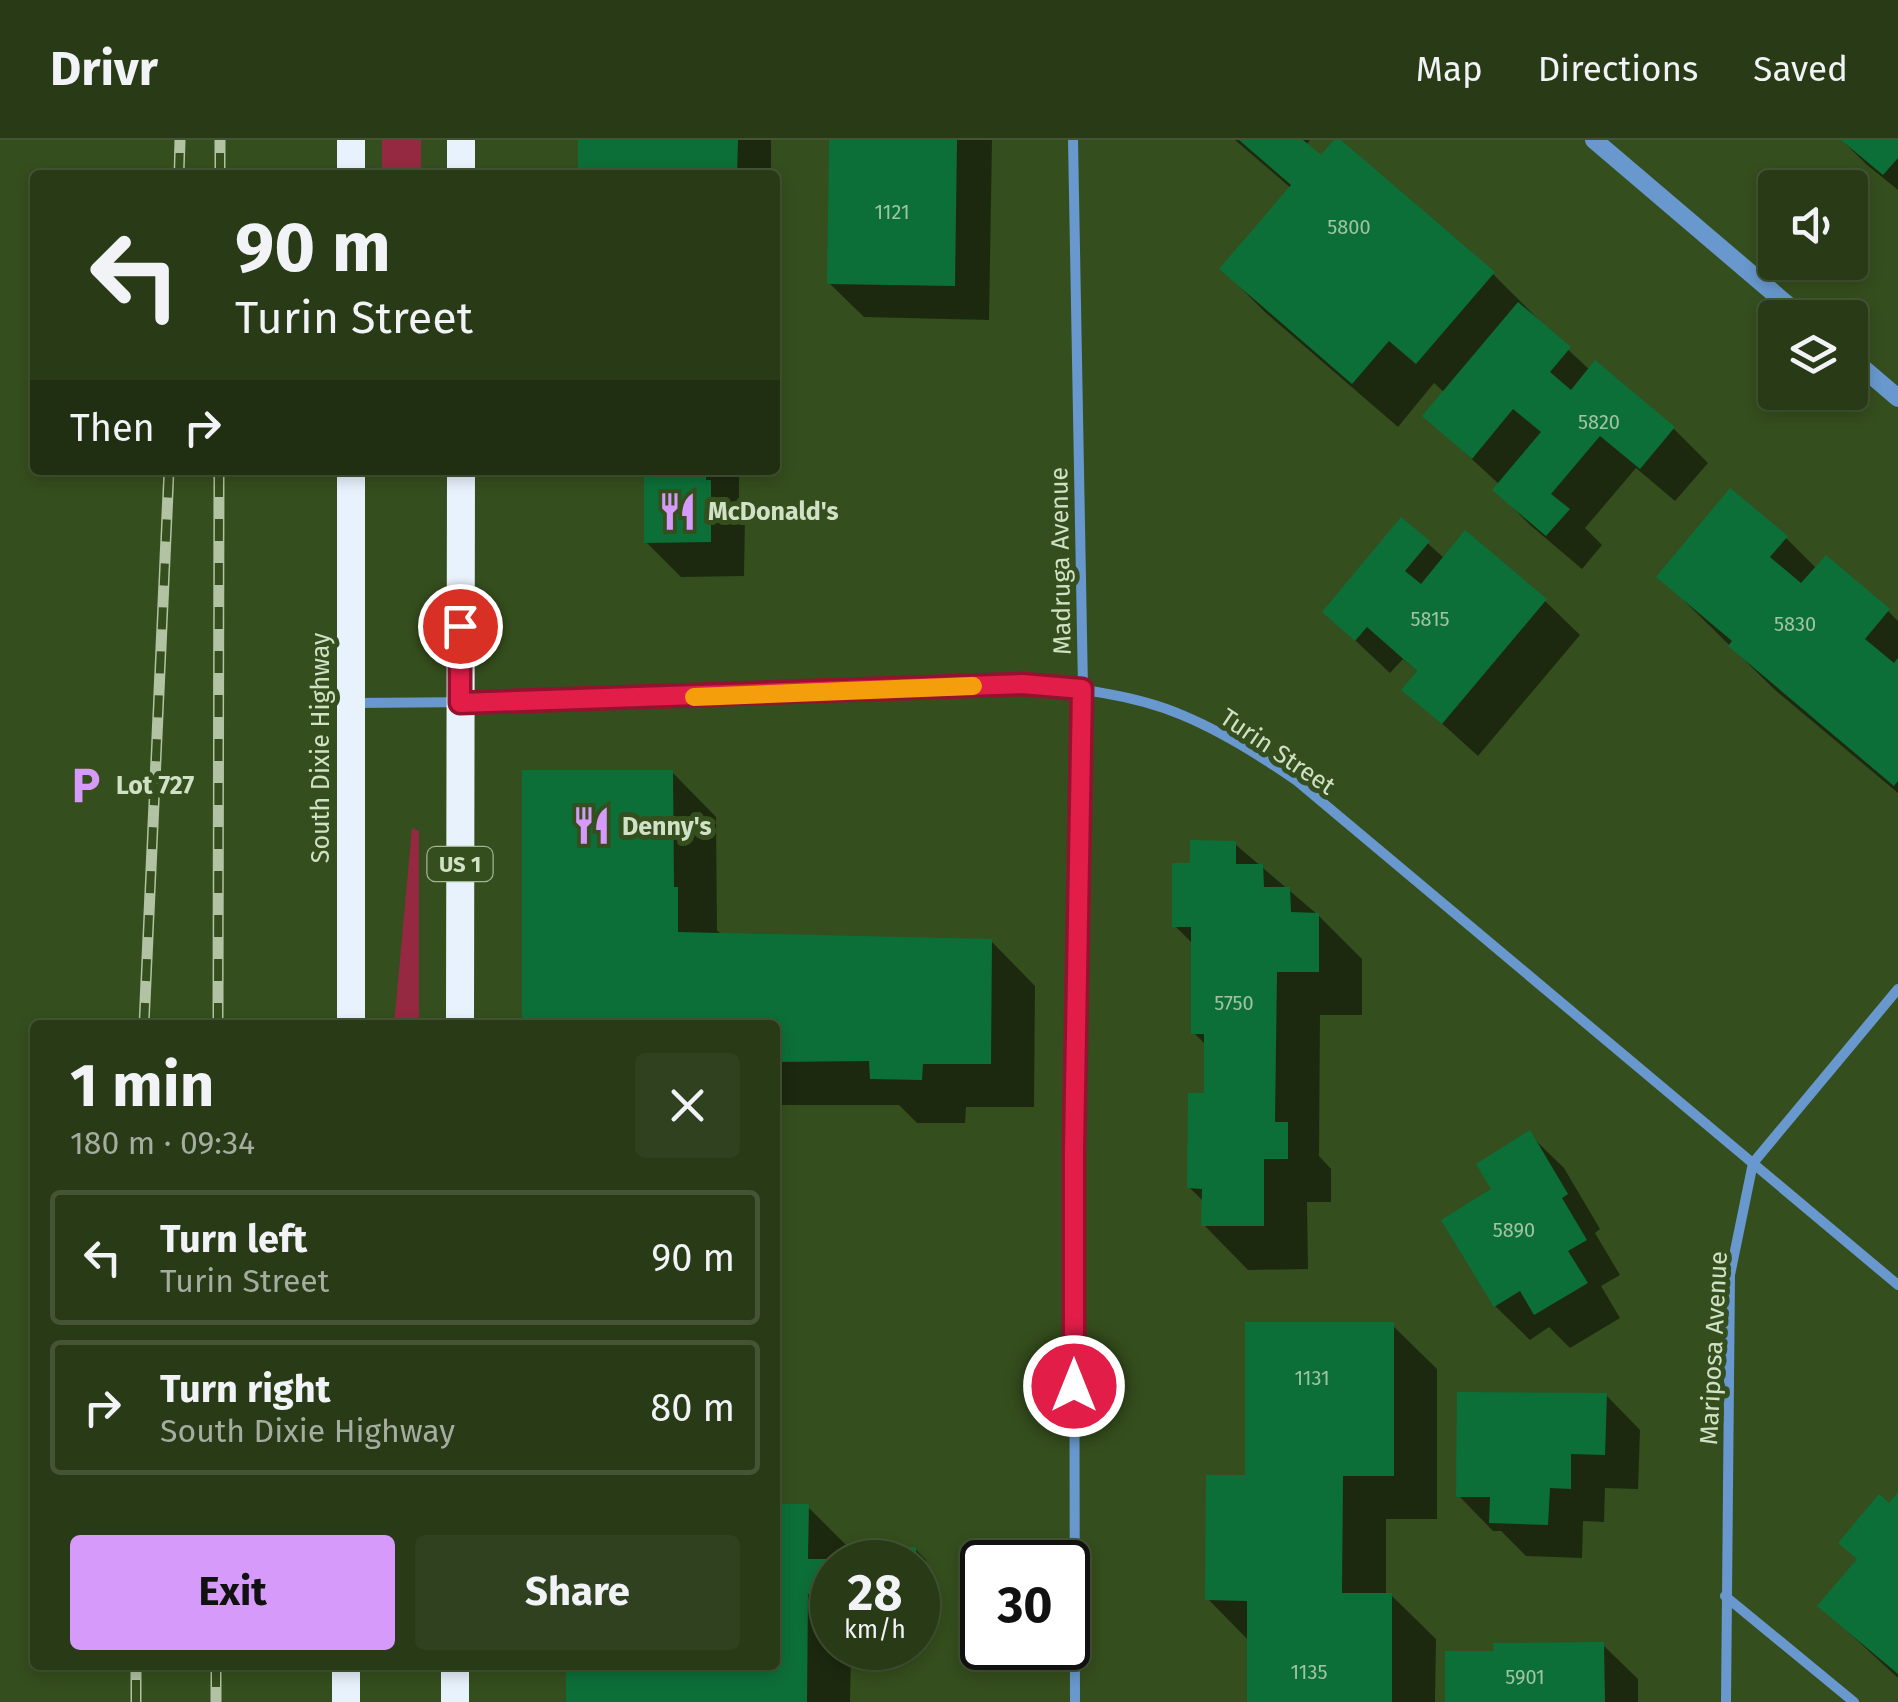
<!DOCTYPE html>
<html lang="en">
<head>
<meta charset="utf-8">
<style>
  :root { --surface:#283a16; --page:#30411f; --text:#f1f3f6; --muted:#a5ada1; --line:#445435; --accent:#d69bfa }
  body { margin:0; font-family:"Fira Sans",sans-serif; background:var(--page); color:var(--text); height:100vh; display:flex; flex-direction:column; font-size:38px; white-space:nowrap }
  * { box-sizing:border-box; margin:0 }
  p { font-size:32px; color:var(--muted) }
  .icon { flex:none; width:55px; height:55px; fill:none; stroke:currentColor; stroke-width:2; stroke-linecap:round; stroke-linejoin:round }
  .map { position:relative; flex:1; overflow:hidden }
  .side { position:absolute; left:30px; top:880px; width:750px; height:650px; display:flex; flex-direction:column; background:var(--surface); border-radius:10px; box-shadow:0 5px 15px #0003,0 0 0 2px var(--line) }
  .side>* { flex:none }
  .guide { position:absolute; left:30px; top:30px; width:750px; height:305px; border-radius:10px; box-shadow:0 5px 15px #0003,0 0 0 2px var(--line); background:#283a16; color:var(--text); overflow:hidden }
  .tools { position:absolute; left:1758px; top:30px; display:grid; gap:20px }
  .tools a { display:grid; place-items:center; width:110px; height:110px; border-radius:10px; background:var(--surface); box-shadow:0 5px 15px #0003,0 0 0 2px var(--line); font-size:50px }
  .speed { position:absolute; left:810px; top:1400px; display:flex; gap:20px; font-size:50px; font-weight:700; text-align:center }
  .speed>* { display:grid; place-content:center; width:130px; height:130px; border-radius:50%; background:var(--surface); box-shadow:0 5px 15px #0003,0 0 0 2px var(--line); line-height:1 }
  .speed small { font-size:25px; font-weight:400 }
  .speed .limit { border:5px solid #111; border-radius:15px; background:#fff; color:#111 }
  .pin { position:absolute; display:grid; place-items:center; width:85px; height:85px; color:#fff; margin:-42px; border:5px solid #fff; border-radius:50%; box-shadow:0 2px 10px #0007 }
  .me { position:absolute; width:110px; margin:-55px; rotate:0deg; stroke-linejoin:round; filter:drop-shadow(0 0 8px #0008) }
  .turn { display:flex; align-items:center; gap:35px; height:210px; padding:0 40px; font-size:45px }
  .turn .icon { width:130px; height:130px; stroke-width:2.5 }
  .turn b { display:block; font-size:70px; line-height:85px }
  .then { display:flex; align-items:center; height:95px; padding:0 40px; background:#0003; gap:20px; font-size:38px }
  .round { display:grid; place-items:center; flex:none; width:105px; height:105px; border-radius:10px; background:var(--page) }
  .summary { display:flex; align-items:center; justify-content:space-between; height:170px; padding:0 40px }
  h1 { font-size:60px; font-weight:700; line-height:75px }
  .action { display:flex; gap:20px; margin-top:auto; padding:20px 40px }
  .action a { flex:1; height:115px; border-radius:10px; background:var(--accent); color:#111; font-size:40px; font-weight:700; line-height:115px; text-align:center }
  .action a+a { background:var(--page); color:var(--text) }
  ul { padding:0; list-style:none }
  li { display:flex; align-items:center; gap:30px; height:135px; margin:0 20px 15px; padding:0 20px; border:5px solid var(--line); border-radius:10px }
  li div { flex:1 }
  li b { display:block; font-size:38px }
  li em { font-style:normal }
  header { display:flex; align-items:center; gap:60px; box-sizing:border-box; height:140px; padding:0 50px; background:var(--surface); border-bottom:2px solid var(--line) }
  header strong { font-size:48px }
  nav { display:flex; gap:55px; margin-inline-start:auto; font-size:35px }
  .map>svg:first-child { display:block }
  .green { fill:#942941 }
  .shadow { fill:#0007 }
  .building { fill:#0d6f38 }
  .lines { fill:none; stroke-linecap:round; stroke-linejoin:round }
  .minor { stroke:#6898cd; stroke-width:10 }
  .tertiary { stroke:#6898cd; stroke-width:18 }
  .trunk { stroke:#e8f2fc; stroke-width:28 }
  .rail-casing { stroke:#b1c3a3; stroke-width:11 }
  .rail { stroke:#354e1d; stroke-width:8; stroke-dasharray:22; stroke-linecap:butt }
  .route-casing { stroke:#92132f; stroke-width:25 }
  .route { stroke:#e11d48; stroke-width:18 }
  .slow { stroke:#f59e0b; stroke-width:18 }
  .labels { text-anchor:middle; stroke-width:10; stroke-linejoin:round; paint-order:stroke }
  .number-label { font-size:20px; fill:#a0c4a2 }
  .shield { fill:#354e1d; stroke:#a2b593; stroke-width:2.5 }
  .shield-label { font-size:22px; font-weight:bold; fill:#d1e1c6 }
  .poi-label { font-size:25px; font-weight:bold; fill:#d1e1c6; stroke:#354e1d; text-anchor:start }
  .street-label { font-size:25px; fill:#d1e1c6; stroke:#354e1d }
</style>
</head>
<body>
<header>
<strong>Drivr</strong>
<nav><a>Map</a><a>Directions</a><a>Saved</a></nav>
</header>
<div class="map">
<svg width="1898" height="1562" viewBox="0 0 1898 1562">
  <rect width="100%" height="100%" fill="#354e1d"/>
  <path class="green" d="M 382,0 L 421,0 L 421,35 L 382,35 Z
    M 412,688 L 419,691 L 419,885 L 394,885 Z"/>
  <path class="shadow" d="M 581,0 L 771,0 L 771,35 L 581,35 Z
    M 832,0 L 992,0 L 989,180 L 864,177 L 829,143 Z
    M 1235,0 L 1310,0 L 1306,5 L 1321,18 L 1338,0 L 1493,134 L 1537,178 L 1536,180 L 1590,230 L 1596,223 L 1674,289 L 1708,323 L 1675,361 L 1636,328 L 1585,388 L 1602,405 L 1582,429 L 1530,385 L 1496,350 L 1500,345 L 1425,276 L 1445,253 L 1434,243 L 1398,287 L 1266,173 L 1222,129 L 1292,49 Z
    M 1842,0 L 1898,0 L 1898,50 L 1866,24 Z
    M 646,330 L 739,330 L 739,371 L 745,377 L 744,436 L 681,437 L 646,402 Z
    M 1402,380 L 1445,419 L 1466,394 L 1545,461 L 1580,495 L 1478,616 L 1405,550 L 1419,533 L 1403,519 L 1390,533 L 1325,472 Z
    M 1786,398 L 1817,429 L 1888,471 L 1898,481 L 1898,653 L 1775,550 L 1659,436 Z
    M 672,632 L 716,677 L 717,790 L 722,795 L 991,801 L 1035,846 L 1034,967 L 966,967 L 965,983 L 917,983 L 899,965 L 775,965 L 775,885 L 524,885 Z
    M 1235,704 L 1318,775 L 1362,819 L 1362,875 L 1320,875 L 1319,1016 L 1331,1029 L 1331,1062 L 1307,1062 L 1308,1129 L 1248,1130 L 1204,1085 L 1204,1062 L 1189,1047 L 1207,955 L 1207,906 L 1194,893 L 1194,805 L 1175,786 L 1192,726 Z
    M 1529,994 L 1564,1028 L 1600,1089 L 1595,1093 L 1620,1135 L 1601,1146 L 1620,1178 L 1570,1208 L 1549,1187 L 1530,1200 L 1495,1166 Z
    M 1392,1185 L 1437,1229 L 1437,1379 L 1386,1379 L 1386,1455 L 1391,1455 L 1436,1499 L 1435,1562 L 1249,1562 L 1249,1501 L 1208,1459 L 1247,1338 Z
    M 1606,1255 L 1640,1290 L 1638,1349 L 1605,1348 L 1604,1382 L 1583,1381 L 1582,1418 L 1526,1416 L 1501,1391 L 1493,1391 L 1459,1356 Z
    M 1898,1356 L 1898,1538 L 1820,1466 L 1859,1421 Z
    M 775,1366 L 808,1367 L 852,1411 L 852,1421 L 875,1422 L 915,1409 L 926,1420 L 928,1473 L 918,1473 L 918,1422 L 832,1422 L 832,1508 L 851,1508 L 850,1562 L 569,1562 L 569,1525 L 775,1525 Z
    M 1603,1505 L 1638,1539 L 1638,1562 L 1447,1562 L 1496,1513 Z"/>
  <path class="building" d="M 578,0 L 738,0 L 737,35 L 578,35 Z
    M 829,0 L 957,0 L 955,146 L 827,144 Z
    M 1239,0 L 1303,0 L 1321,15 L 1334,0 L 1341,0 L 1495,132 L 1416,224 L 1389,201 L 1352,244 L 1219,129 L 1291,45 Z
    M 1841,0 L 1898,0 L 1898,18 L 1883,35 Z
    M 1518,162 L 1571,207 L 1550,232 L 1571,250 L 1595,220 L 1675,287 L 1640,329 L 1600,296 L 1551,354 L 1570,369 L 1546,396 L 1492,350 L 1541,292 L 1513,269 L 1472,319 L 1422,276 Z
    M 644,330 L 706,330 L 706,340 L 711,340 L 711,402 L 644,403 Z
    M 1730,348 L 1788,396 L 1770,417 L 1801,443 L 1826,415 L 1890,469 L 1865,499 L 1894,523 L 1898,518 L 1898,641 L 1894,646 L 1728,506 L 1732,501 L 1656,437 Z
    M 1401,377 L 1430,401 L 1405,431 L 1421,444 L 1465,390 L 1547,459 L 1442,584 L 1401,550 L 1417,531 L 1367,487 L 1355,501 L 1322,472 Z
    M 522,630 L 673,630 L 674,747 L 678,747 L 678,792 L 992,799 L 991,924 L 923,924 L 922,940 L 870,939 L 869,921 L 775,922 L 775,885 L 522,885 Z
    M 1190,700 L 1236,701 L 1236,724 L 1263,724 L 1264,747 L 1290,747 L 1291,772 L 1319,773 L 1319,832 L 1277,832 L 1275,982 L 1288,982 L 1288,1019 L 1264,1019 L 1264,1086 L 1201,1086 L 1202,1049 L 1187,1048 L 1188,953 L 1204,953 L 1204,894 L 1191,894 L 1191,787 L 1172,787 L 1172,723 L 1190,723 Z
    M 1530,990 L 1568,1054 L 1562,1058 L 1587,1100 L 1568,1111 L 1588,1143 L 1534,1175 L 1520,1151 L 1494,1167 L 1441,1080 L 1491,1049 L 1476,1024 Z
    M 1245,1182 L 1394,1182 L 1394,1336 L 1343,1336 L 1342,1453 L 1392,1453 L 1392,1562 L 1247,1562 L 1247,1461 L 1205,1460 L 1206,1335 L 1245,1335 Z
    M 1457,1252 L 1607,1253 L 1605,1315 L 1571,1314 L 1571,1349 L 1550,1348 L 1548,1385 L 1489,1383 L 1490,1357 L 1456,1357 Z
    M 1898,1352 L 1898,1534 L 1817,1466 L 1857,1419 L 1838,1403 L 1879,1354 L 1889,1363 Z
    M 775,1364 L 809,1364 L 808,1419 L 864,1419 L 864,1422 L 832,1422 L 832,1454 L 808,1454 L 807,1562 L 566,1562 L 566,1525 L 775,1525 Z
    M 916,1407 L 916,1422 L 864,1422 L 864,1419 L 873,1419 L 874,1408 Z
    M 1604,1502 L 1605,1562 L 1445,1562 L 1445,1511 L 1494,1511 L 1493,1503 Z"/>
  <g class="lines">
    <path class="minor" d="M 1073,0 L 1083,549 L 1074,1009 L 1075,1562
      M 354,563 L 591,561 L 1022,544 C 1075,548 1133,554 1182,575 C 1223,592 1261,616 1297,641 L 1898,1145
      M 1725,1456 L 1854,1562
      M 1726,1562 L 1730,1135 L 1753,1023 L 1898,849"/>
    <path class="tertiary" d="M 1594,0 L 1803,178
      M 1850,217 L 1898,258"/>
    <path class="trunk" d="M 461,0 L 461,35
      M 351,35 L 351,0
      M 351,885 L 351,330
      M 460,885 L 461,330
      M 346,1562 L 346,1525
      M 455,1562 L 455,1525"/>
    <defs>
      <path id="rail" d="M 179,35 L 180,0
        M 220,35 L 220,0
        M 144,885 L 169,330
        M 218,885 L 219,330
        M 216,1525 L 216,1562
        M 136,1562 L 136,1525"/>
    </defs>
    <use href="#rail" class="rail-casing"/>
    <use href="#rail" class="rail"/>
  </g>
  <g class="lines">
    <defs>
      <path id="route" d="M 460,486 L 460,563 L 1022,544 L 1082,549 L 1074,1010 L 1074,1246"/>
    </defs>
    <use href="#route" class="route-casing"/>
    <use href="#route" class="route"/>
    <path class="slow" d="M 694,557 L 973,546"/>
  </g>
  <defs>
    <symbol id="restaurant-bare" viewBox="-9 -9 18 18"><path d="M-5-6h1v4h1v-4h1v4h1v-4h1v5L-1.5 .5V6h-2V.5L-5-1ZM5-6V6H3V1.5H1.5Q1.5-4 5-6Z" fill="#d69bfa" stroke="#354e1d" stroke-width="2.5" paint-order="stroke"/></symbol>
    <symbol id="parking-bare" viewBox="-9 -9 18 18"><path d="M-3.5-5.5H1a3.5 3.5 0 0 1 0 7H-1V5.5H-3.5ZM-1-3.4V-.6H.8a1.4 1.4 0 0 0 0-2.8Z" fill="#d69bfa" stroke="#354e1d" stroke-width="2.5" paint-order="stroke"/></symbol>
  </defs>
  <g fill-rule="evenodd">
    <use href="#restaurant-bare" x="650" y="344" width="55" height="55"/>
    <use href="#parking-bare" x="58" y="618" width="55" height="55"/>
    <use href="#restaurant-bare" x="564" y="658" width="55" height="55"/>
  </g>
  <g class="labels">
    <g class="number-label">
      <text x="892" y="79">1121</text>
      <text x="1349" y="94">5800</text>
      <text x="1599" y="289">5820</text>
      <text x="1430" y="486">5815</text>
      <text x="1795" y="491">5830</text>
      <text x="1234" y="870">5750</text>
      <text x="1514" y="1097">5890</text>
      <text x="1312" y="1245">1131</text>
      <text x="1309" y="1539">1135</text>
      <text x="1525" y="1544">5901</text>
    </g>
    <rect class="shield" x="427.5" y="707" width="65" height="34" rx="8"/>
    <g class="shield-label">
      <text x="460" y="732">US 1</text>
    </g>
    <g class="poi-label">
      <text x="708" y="380">McDonald's</text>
      <text x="116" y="654">Lot 727</text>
      <text x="622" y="695">Denny's</text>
    </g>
    <g class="street-label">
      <text transform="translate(1060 421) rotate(-91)" y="9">Madruga Avenue</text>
      <text transform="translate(320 608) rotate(-90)" y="9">South Dixie Highway</text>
      <text transform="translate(1278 611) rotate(34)" y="9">Turin Street</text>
      <text transform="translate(1713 1208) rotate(-87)" y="9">Mariposa Avenue</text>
    </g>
  </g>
</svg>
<div class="tools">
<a><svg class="icon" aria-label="sound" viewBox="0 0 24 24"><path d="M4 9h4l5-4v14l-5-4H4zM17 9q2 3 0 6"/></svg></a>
<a><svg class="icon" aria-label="layers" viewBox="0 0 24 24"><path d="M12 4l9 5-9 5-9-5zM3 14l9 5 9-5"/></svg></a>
</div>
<div class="speed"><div>28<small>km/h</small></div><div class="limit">30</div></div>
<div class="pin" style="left:460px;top:486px;background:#d93025"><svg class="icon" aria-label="arrive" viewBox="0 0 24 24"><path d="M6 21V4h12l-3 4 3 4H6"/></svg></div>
<svg class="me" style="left:1074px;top:1246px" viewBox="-20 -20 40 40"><circle r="17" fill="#e11d48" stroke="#fff" stroke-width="3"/><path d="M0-11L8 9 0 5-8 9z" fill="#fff"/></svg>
<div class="guide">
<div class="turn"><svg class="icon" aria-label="left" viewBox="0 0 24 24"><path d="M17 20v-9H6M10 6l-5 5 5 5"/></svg><div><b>90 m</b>Turin Street</div></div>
<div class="then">Then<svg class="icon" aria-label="right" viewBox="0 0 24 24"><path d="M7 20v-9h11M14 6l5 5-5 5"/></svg></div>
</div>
<section class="side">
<div class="summary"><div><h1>1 min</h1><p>180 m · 09:34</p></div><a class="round"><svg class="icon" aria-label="close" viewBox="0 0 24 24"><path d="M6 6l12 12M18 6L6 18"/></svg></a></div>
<ul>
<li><svg class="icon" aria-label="left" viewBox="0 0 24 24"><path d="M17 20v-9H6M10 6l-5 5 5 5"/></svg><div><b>Turn left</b><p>Turin Street</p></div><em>90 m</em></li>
<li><svg class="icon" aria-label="right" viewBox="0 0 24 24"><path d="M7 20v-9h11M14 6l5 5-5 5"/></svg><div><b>Turn right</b><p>South Dixie Highway</p></div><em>80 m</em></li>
</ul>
<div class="action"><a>Exit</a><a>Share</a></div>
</section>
</div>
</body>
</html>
